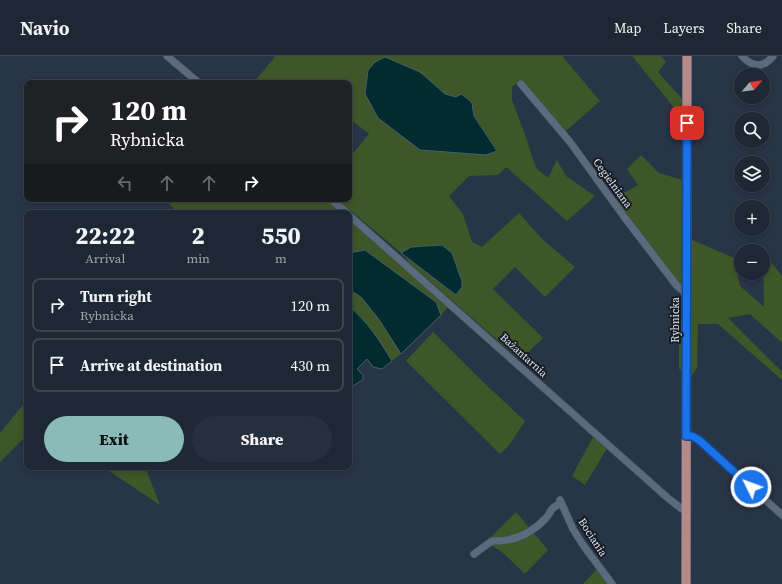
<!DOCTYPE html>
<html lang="en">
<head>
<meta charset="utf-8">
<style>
  :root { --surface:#1e2834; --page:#26303c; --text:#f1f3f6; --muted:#a1a6ac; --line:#3c444f; --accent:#8bbbb9 }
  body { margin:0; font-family:"Source Serif 4",serif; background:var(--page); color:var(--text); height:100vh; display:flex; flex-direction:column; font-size:15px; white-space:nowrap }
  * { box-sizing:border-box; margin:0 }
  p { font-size:13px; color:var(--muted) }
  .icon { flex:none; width:22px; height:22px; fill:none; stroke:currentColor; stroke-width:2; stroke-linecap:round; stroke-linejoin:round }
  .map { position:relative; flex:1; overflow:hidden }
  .side { position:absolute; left:24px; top:154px; width:328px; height:260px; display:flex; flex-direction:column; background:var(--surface); border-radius:8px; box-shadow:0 2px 6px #0003,0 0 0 1px var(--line) }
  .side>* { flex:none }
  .hud { position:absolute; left:24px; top:24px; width:328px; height:122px; border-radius:8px; box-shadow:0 2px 6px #0003,0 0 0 1px var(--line); background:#202124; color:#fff; overflow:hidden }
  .needle { width:26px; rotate:61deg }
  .tools { position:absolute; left:734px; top:12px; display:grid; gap:8px }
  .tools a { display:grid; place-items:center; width:36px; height:36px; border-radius:50%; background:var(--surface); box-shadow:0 2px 6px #0003,0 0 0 1px var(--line); font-size:20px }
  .pin { position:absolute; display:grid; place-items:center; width:34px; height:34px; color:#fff; margin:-17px; border-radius:8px; box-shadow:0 2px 6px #0006 }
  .me { position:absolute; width:44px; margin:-22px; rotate:312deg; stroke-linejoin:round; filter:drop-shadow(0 0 3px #0008) }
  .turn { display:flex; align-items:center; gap:14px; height:84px; padding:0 20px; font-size:18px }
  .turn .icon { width:52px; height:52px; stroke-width:2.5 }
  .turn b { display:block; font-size:28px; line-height:34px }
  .lanes { display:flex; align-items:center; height:38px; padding:0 20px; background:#0003; justify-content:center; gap:20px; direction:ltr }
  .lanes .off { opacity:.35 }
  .eta { display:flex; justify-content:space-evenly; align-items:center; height:68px; text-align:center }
  .eta b { font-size:24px; font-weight:800; line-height:28px }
  .action { display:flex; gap:8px; margin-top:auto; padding:8px 20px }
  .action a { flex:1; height:46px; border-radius:24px; background:var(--accent); color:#111; font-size:16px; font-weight:800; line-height:46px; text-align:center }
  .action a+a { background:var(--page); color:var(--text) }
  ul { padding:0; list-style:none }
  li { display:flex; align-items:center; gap:12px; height:54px; margin:0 8px 6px; padding:0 12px; border:2px solid var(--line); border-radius:8px }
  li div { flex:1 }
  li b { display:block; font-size:15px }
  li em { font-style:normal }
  header { display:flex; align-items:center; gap:24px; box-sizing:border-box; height:56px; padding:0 20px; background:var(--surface); border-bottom:1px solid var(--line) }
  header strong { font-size:19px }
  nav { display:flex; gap:22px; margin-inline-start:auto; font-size:14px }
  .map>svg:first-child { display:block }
  .green { fill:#3e5628; fill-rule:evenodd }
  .water { fill:#022b2f; stroke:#446369 }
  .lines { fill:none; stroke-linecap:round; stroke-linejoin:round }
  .minor-casing { stroke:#45515f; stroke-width:8 }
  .major-casing { stroke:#45515f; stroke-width:10 }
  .minor { stroke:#5c6a7d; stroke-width:7 }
  .major { stroke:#b58987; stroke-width:9 }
  .route-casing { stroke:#114b97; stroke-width:10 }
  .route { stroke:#1a73e8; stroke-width:7 }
  .labels { text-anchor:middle; stroke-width:4; stroke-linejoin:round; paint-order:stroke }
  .street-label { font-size:11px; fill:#dde5f0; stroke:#171c24 }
</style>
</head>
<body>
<header>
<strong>Navio</strong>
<nav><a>Map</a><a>Layers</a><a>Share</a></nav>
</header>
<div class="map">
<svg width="782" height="528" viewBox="0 0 782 528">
  <rect width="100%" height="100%" fill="#283546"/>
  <path class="green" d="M 273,0 L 564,0 L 563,1 L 600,45 L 565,76 L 522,24 L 512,31 L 512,44 L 527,84 L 532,101 L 537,113 L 548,122 L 557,104 L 566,120 L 595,140 L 567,165 L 506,111 L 498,119 L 469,120 L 449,140 L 463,158 L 472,186 L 482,191 L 519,157 L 542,183 L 575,211 L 545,241 L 515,211 L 493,233 L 543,282 L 520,304 L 408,206 L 406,201 L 456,239 L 452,197 L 442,189 L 411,191 L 401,197 L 337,143 L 349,143 L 349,102 L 369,78 L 349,62 L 349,27 L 253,27 L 275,1 ZM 420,16 L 445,38 L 472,47 L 474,59 L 497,94 Z
    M 632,0 L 661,0 L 666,6 L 658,16 L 684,45 L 684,64 Z
    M 641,99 L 659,117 L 683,124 L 684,229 L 679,229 L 615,142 L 638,129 L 627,113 Z
    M 163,143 L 327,143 L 343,157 L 179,157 Z
    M 349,162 L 449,250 L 441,259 L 436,246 L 365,194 L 349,197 Z
    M 690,183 L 734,202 L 740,230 L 764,251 L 763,196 L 782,220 L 782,287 L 750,258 L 728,262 L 782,316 L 782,324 L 718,268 L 698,268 L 697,312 L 691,321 L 690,238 Z
    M 349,233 L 362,242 L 380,265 L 401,298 L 392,305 C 380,285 367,265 349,250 Z
    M 684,263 L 684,314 L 679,313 L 679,268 Z
    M 433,276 L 480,323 L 525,365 L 510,388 L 500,398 L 406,305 Z
    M 27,344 L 27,379 L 0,406 L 0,377 Z
    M 593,381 L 608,391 L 585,429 L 572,420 Z
    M 103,411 L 145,411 L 160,449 Z
    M 516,456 L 548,494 L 525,518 L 503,497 L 486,486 Z
    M 597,513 L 609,528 L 583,528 Z"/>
  <path class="water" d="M 385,1 L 420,16 L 445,38 L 456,41 L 461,38 L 468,43 L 472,47 L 474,60 L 497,95 L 486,99 L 420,94 L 378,62 L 365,38 L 368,14 L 375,6 Z
    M 442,189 L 452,197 L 462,225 L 462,231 L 456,239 L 401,197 L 411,191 Z
    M 365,194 L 436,246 L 441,259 L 401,298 L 380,265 L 362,242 L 349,233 L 349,197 Z
    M 349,250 C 367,265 380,285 392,305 L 382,313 L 373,311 L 367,303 L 357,313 L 363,319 L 363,324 L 349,332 Z"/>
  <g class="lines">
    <defs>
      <path id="minor" d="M 167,0 L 199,27
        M 742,0 C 752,11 763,13 773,0
        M 521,28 L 570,86 L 625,162 L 677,230 L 687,238
        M 331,143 L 347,157
        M 349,159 L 669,443 L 682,453 L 686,453
        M 686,380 L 692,380 L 699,384 L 782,459
        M 560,444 L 573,473 L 583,489 L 612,528
        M 474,498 L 492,485 C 513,486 531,478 546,462 C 549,459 550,455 553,452 C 556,450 559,448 561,447"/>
      <path id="major" d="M 686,528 L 687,0"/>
    </defs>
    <use href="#minor" class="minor-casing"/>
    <use href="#major" class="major-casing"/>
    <use href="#minor" class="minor"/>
    <use href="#major" class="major"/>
  </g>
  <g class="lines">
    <defs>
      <path id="route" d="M 687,67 L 686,380 L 692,380 L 699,384 L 751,431"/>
    </defs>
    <use href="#route" class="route-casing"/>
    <use href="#route" class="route"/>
  </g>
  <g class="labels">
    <g class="street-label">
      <text transform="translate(613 127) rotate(54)" y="4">Cegielniana</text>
      <text transform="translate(675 264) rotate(-90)" y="4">Rybnicka</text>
      <text transform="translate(524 299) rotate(42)" y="4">Bażantarnia</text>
      <text transform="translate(593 481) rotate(57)" y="4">Bociania</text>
    </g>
  </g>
</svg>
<div class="tools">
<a><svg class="needle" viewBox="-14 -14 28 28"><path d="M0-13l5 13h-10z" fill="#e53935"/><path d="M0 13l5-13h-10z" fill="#a1a6ac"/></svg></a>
<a><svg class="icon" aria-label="search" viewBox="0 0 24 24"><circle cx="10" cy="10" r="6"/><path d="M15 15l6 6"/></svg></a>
<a><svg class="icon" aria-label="layers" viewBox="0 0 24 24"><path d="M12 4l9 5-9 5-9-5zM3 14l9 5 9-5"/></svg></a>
<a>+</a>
<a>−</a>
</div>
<div class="pin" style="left:687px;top:67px;background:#d93025"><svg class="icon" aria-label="arrive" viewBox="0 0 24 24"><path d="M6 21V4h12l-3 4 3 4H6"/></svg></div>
<svg class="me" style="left:751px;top:431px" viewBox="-20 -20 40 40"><circle r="17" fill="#1a73e8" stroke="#fff" stroke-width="3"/><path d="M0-11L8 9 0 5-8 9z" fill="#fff"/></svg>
<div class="hud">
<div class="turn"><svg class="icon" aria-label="right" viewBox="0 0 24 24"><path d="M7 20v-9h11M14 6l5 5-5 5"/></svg><div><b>120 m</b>Rybnicka</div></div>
<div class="lanes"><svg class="icon off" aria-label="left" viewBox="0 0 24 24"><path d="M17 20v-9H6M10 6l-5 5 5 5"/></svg><svg class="icon off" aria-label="ahead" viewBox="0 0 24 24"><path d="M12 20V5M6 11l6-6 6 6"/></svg><svg class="icon off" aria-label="ahead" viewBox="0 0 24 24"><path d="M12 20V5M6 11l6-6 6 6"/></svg><svg class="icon" aria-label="right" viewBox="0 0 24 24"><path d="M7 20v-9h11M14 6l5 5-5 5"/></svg></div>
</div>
<section class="side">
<div class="eta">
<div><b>22:22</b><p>Arrival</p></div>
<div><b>2</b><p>min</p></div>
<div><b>550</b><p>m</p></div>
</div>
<ul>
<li><svg class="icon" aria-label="right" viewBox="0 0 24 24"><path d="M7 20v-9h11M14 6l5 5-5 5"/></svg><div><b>Turn right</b><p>Rybnicka</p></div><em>120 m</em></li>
<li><svg class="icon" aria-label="arrive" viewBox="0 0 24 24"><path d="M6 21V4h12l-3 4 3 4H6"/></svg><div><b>Arrive at destination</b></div><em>430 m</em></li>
</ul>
<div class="action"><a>Exit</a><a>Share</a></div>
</section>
</div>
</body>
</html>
